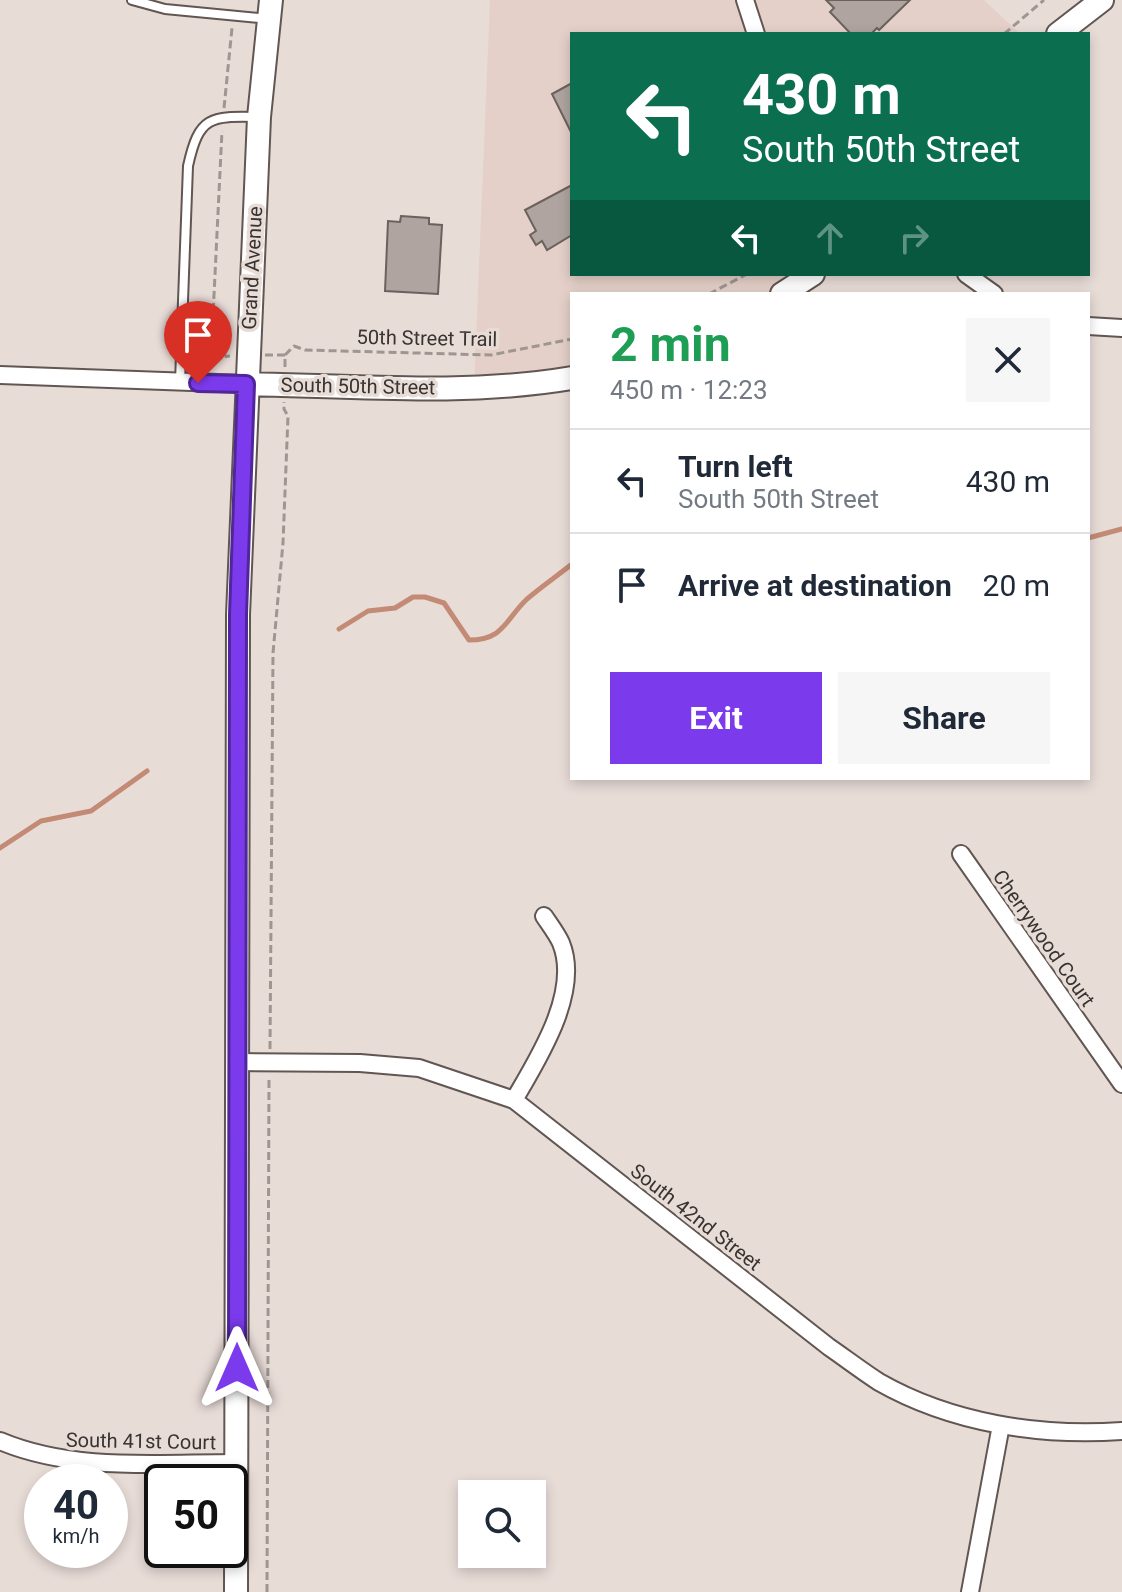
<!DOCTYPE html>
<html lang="en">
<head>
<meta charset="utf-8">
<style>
  :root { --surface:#fff; --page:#f6f6f7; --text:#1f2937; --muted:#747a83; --line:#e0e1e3; --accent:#7c3aed }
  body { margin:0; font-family:Roboto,sans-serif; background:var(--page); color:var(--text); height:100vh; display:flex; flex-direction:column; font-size:30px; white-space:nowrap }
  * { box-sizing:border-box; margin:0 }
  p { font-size:26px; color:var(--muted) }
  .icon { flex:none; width:44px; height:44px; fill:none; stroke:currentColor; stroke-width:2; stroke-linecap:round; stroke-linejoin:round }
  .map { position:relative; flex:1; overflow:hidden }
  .drawer { position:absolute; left:570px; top:292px; width:520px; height:488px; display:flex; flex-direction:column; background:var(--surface); border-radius:0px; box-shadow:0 4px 12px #0003 }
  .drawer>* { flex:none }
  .top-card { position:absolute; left:570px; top:32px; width:520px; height:244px; border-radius:0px; box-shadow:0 4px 12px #0003; background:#0b6e4f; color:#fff; overflow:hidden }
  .buttons { position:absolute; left:458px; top:1480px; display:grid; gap:16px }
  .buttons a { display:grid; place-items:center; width:88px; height:88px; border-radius:0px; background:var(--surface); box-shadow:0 4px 12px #0003; font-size:40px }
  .speed { position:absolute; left:24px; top:1464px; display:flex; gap:16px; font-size:40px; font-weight:700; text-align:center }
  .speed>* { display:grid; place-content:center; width:104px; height:104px; border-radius:50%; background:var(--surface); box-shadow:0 4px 12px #0003; line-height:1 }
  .speed small { font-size:20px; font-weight:400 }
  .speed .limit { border:4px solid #111; border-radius:12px; background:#fff; color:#111 }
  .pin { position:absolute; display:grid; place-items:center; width:68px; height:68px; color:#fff; margin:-82px -34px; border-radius:50% 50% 50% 0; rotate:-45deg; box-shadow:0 0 8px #0007 }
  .pin .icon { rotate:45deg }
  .me { position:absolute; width:88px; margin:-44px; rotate:0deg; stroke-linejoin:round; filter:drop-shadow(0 0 6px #0008) }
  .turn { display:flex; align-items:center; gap:28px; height:168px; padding:0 40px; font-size:36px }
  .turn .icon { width:104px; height:104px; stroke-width:2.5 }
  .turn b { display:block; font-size:56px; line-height:68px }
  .lanes { display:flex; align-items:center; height:76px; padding:0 40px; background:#0003; justify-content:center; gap:40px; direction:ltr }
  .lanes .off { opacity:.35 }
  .round { display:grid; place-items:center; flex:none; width:84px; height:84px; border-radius:0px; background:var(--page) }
  .headline { display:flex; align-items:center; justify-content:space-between; height:136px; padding:0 40px }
  h1 { font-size:48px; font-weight:700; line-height:60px; color:#1e9e55 }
  .primary-button { display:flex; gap:16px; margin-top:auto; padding:16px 40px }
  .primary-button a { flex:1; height:92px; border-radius:0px; background:var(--accent); color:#fff; font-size:32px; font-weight:700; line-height:92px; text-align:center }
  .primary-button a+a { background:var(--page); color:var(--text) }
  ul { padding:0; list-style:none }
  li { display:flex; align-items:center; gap:24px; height:104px; padding:0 40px; border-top:2px solid var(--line) }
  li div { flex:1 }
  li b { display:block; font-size:30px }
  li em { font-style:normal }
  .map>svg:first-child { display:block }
  .built { fill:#e4d0c8 }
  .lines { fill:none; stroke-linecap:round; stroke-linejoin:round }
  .stream { stroke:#c38a75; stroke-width:5 }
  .building { fill:#afa49f; stroke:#6b615d; stroke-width:2 }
  .service-casing { stroke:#615652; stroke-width:12 }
  .minor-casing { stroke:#615652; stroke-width:20 }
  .secondary-casing { stroke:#615652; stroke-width:26 }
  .path { stroke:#9f9692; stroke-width:3; stroke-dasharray:8 4; stroke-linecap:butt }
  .service { stroke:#fff; stroke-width:8 }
  .minor { stroke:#fff; stroke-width:16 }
  .secondary { stroke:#fff; stroke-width:22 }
  .route-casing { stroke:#51269a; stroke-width:20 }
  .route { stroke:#7c3aed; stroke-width:14 }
  .labels { text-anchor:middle; stroke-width:7; stroke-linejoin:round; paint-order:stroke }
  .street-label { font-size:20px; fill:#383331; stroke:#e8dcd7 }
</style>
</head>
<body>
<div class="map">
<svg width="1122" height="1592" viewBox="0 0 1122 1592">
  <rect width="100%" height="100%" fill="#e8dcd7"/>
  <path class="built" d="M 490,0 L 984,0 L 1020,34 L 572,34 L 572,274 L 813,274 L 782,294 L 572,294 L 572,378 L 474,387 Z"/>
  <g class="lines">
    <path class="stream" d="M 1088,538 L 1122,529
      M 339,629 L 368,611 L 395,608 L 413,597 L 425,597 L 444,603 L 469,640 C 504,640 505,620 527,599 C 541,587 557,576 572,564
      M 0,848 L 41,821 L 91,811 L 147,771"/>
  </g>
  <path class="building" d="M 826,0 L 910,0 L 879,30 L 877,28 L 871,34 L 851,34 L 830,12 L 834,8 Z
    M 572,83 L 572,134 L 552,94 Z
    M 572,185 L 572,235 L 547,250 L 542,241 L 536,245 L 530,235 L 536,231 L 525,210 Z
    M 401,216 L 429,218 L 429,224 L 442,225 L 438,294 L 385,291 L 388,221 L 400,222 Z"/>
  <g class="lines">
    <defs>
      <path id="service" d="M 132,0 L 165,9 L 269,19
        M 180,382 L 188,166 C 199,116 210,116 258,117"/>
      <path id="minor" d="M 745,0 L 756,34
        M 966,274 L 994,294
        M 1088,326 L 1122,328
        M 0,375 L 246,384
        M 961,854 L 1122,1084
        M 238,1062 L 360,1063 L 419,1068 L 514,1100 L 829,1347 C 845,1358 862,1371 879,1382 C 951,1423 1040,1437 1122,1431
        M 514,1100 C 538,1059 581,992 561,943 C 557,934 550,925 544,916
        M 0,1441 C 74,1472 157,1463 236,1463
        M 970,1592 L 1001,1425"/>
      <path id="secondary" d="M 1058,34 L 1102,0
        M 782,294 L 813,274
        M 246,384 C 354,386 466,396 572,378
        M 236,1592 L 238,615 L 259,117 L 271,0"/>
    </defs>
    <use href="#service" class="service-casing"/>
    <use href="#minor" class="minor-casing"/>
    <use href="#secondary" class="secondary-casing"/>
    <path class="path" d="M 1004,34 L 1044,0
      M 224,108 L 232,28
      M 709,294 L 747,274
      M 206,345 L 212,336 L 222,131
      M 206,345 L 217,357 L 230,356
      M 192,351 L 202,350 L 206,345
      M 265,355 L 285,355
      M 285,355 L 294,346 L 305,350 L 491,355 L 572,339
      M 285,367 L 285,355
      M 270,1049 L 273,653 L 283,543 L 288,416 L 284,409 L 284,402
      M 267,1592 L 269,1077"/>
    <use href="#service" class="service"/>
    <use href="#minor" class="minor"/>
    <use href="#secondary" class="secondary"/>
  </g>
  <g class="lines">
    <defs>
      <path id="route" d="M 198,383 L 246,384 L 238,615 L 237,1368"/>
    </defs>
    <use href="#route" class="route-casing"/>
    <use href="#route" class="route"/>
  </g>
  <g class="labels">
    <g class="street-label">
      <text transform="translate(252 268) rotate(-87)" y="7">Grand Avenue</text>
      <text transform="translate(427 338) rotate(1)" y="7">50th Street Trail</text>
      <text transform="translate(358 386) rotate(1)" y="7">South 50th Street</text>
      <text transform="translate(1044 938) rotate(55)" y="7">Cherrywood Court</text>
      <text transform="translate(696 1217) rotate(38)" y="7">South 42nd Street</text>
      <text transform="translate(141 1441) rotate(1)" y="7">South 41st Court</text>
    </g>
  </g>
</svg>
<div class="buttons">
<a><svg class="icon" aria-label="search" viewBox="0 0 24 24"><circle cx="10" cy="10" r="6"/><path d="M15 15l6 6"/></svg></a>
</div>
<div class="speed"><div>40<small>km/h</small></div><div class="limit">50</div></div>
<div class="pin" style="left:198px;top:383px;background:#d93025"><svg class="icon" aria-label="arrive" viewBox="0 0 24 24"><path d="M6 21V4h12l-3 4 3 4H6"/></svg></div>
<svg class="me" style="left:237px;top:1368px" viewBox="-20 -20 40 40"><path d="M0-17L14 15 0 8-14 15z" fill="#7c3aed" stroke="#fff" stroke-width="4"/></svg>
<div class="top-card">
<div class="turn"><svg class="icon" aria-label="left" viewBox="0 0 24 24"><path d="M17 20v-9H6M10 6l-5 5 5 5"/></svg><div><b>430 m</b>South 50th Street</div></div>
<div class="lanes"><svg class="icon" aria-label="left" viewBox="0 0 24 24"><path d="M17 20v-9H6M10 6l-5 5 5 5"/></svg><svg class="icon off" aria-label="ahead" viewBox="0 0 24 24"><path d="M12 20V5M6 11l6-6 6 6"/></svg><svg class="icon off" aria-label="right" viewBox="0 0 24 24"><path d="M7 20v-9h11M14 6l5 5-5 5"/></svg></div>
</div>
<section class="drawer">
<div class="headline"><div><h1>2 min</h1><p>450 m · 12:23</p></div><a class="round"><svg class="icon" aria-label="close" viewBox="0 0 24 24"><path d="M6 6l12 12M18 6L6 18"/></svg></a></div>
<ul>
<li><svg class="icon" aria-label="left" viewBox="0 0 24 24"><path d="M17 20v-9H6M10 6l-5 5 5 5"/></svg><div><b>Turn left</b><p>South 50th Street</p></div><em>430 m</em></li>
<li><svg class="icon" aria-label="arrive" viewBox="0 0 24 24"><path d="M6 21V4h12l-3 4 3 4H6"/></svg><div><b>Arrive at destination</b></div><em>20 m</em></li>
</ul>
<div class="primary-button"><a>Exit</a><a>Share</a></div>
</section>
</div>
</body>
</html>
